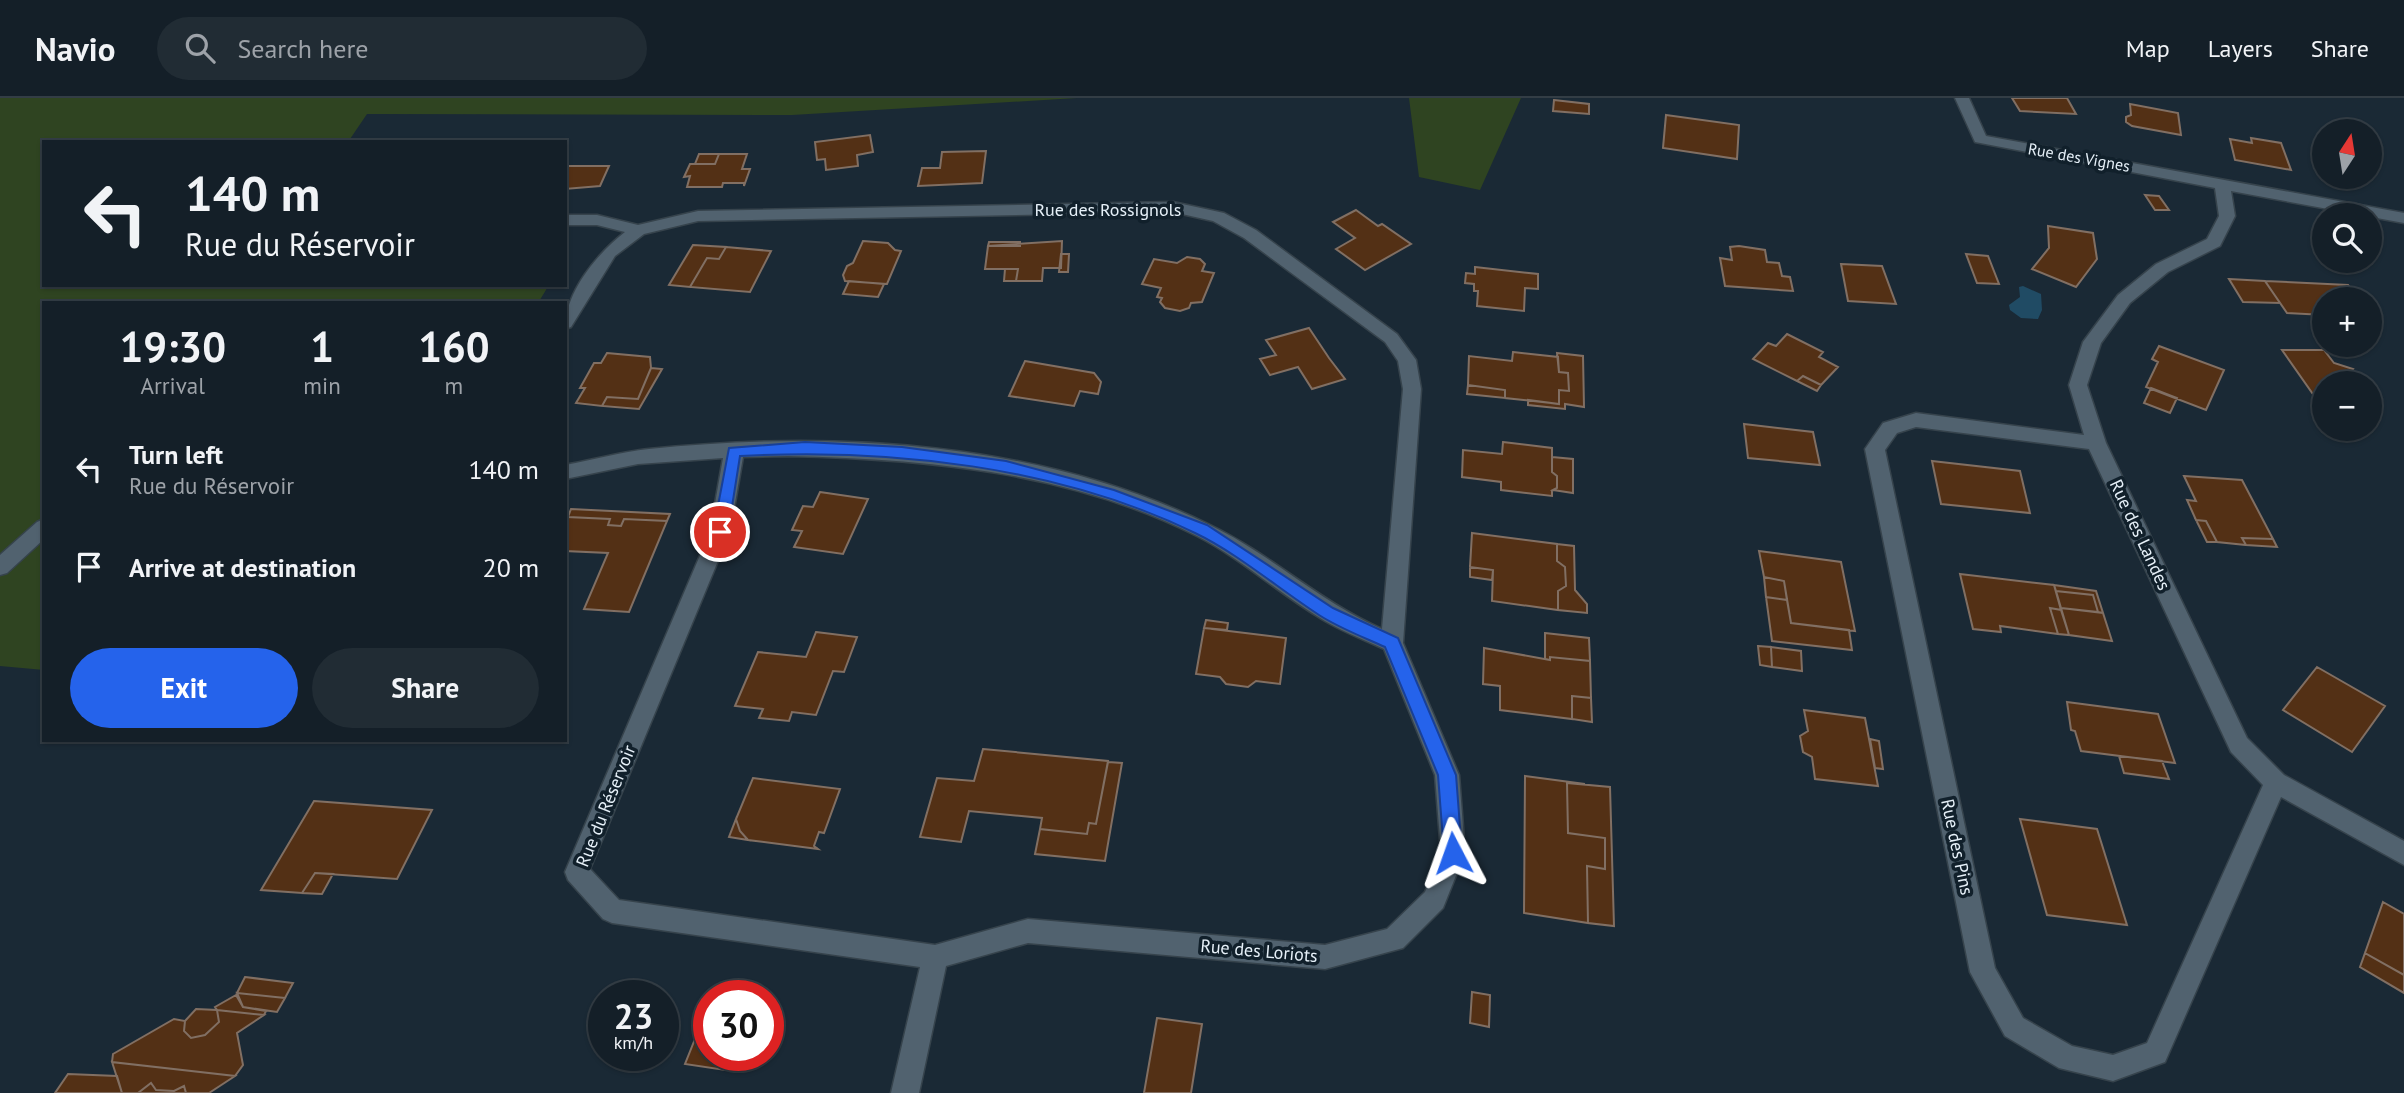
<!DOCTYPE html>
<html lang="en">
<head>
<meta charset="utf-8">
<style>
  :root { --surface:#141f28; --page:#212c34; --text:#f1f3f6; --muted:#9da2a8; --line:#333d45; --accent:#2563eb }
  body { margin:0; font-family:"PT Sans",sans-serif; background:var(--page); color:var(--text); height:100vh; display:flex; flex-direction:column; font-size:26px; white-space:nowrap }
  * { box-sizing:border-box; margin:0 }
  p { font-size:23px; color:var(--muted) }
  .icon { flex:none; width:38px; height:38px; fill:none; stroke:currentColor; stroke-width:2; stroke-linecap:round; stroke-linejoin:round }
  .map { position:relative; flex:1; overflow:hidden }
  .side { position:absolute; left:42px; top:203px; width:525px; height:441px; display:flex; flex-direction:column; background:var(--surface); border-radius:0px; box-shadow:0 2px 5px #0004,0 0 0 2px var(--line) }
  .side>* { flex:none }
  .banner { position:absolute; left:42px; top:42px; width:525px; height:147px; border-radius:0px; box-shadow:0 2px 5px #0004,0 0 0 2px var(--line); background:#141f28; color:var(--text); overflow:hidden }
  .needle { width:46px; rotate:12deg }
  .fabs { position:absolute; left:2312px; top:21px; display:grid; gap:14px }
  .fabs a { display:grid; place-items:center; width:70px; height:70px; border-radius:50%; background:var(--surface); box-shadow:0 2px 5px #0004,0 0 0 2px var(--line); font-size:35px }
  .speed { position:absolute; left:588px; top:882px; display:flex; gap:14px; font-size:35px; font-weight:700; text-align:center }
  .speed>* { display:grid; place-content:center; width:91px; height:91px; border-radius:50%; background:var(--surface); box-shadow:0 2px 5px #0004,0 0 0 2px var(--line); line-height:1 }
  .speed small { font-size:18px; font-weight:400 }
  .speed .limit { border:10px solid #d22; background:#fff; color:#111 }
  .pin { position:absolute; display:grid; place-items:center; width:60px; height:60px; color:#fff; margin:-30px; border:4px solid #fff; border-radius:50%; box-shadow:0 2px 7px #0007 }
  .me { position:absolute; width:77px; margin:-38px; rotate:356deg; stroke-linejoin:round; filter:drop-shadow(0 0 5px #0008) }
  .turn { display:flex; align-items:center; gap:24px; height:147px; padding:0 28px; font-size:32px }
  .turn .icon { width:91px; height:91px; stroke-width:2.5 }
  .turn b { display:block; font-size:49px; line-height:60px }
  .eta { display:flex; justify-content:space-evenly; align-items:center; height:119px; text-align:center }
  .eta b { font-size:42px; font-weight:600; line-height:49px }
  .cta { display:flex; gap:14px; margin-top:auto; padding:14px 28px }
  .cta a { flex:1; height:80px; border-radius:42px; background:var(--accent); color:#fff; font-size:28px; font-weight:600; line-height:80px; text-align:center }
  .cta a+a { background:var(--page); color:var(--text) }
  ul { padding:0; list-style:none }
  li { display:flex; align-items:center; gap:21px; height:98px; padding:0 28px }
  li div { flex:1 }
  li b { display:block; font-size:26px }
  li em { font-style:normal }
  header { display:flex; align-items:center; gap:42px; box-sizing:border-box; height:98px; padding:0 35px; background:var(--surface); border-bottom:2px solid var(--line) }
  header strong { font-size:33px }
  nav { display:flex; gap:38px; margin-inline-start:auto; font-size:24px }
  .search { width:490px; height:63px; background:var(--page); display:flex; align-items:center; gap:18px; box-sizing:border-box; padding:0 24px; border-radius:38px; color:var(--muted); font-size:26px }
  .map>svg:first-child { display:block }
  .green { fill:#2f4421 }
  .water { fill:#204b64 }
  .building { fill:#533015; stroke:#816f63; stroke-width:2 }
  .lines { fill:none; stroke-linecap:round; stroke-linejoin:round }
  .minor-casing { stroke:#36434c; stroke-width:3 }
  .minor { fill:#51626f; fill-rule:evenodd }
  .route { fill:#2563eb; stroke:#184099; stroke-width:2 }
  .labels { text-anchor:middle; stroke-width:7; stroke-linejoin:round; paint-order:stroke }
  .far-street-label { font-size:16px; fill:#e6f0f8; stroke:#11202b }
  .street-label { font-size:18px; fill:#e6f0f8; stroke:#11202b }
</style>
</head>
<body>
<header>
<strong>Navio</strong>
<div class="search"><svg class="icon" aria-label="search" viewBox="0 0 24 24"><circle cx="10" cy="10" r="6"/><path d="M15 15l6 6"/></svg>Search here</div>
<nav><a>Map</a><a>Layers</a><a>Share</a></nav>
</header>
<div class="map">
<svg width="2404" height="995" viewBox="0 0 2404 995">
  <rect width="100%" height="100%" fill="#1a2935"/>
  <path class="green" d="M 0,0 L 1077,0 L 792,17 L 367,16 L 348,44 L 44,44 L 44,187 L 549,187 L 538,205 L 44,205 L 44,572 L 0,568 Z
    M 1409,0 L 1521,0 L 1480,92 L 1419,79 Z"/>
  <path class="water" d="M 2023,188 L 2041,196 L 2042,212 L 2038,221 L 2021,220 L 2010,212 L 2009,207 L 2020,199 L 2019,189 Z"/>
  <path class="building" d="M 2012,0 L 2067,0 L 2076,16 L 2020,13 Z
    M 1554,2 L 1589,6 L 1589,16 L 1553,13 Z
    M 2130,6 L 2178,15 L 2181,37 L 2132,28 L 2126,24 L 2126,19 L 2131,17 Z
    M 1666,17 L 1739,27 L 1737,61 L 1663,50 Z
    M 870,37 L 873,54 L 857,57 L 858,68 L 826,72 L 825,61 L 817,62 L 815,44 Z
    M 2251,40 L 2281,45 L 2291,72 L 2235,62 L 2230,41 L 2252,45 Z
    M 986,53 L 982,85 L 918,88 L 922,70 L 940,70 L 942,54 Z
    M 699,56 L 719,56 L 715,66 L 695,66 Z
    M 719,56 L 747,56 L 742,71 L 750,71 L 744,88 L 744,85 L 723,85 L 722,89 L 687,89 L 690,78 L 684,79 L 690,66 L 715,66 Z
    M 565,68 L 609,68 L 600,88 L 565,91 Z
    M 2145,97 L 2159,98 L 2169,112 L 2155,112 Z
    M 1356,112 L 1378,128 L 1382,126 L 1411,146 L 1365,172 L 1336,151 L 1355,140 L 1333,124 Z
    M 2048,128 L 2093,135 L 2097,161 L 2076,189 L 2032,171 L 2049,150 Z
    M 863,143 L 888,145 L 895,152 L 901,153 L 887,186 L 845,183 L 843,177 L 847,168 L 853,165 Z
    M 1062,143 L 1061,170 L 1043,170 L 1042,183 L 1016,183 L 1018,171 L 985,171 L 988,148 Z
    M 989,144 L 1020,144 L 1020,148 L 988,148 Z
    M 693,147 L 726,149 L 719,161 L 707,160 L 690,189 L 669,187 Z
    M 1739,148 L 1765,152 L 1767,164 L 1779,165 L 1782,178 L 1790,179 L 1793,193 L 1725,188 L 1720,160 L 1732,162 L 1730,149 Z
    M 726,149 L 771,153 L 750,194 L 690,189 L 707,160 L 719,161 Z
    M 1061,156 L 1069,156 L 1068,174 L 1059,174 Z
    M 1966,156 L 1988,158 L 1999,186 L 1977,185 Z
    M 1187,159 L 1200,161 L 1205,166 L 1202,173 L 1214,175 L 1202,204 L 1191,205 L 1189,210 L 1180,213 L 1165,210 L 1160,204 L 1162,200 L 1157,199 L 1161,190 L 1142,186 L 1154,161 L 1177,165 Z
    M 1841,166 L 1882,168 L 1896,206 L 1848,203 Z
    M 1475,169 L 1538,176 L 1538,191 L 1525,190 L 1524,213 L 1477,208 L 1478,193 L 1474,193 L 1474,186 L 1465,185 L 1466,175 L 1475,176 Z
    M 1005,171 L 1018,171 L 1016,183 L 1004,183 Z
    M 2229,181 L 2265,183 L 2280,205 L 2243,204 Z
    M 849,183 L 884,186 L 878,199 L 843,196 Z
    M 2265,183 L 2348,187 L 2358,201 L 2324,201 L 2324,217 L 2287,215 Z
    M 1309,230 L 1329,260 L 1345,281 L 1312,291 L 1298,269 L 1270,277 L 1260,261 L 1276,257 L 1266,242 Z
    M 1787,236 L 1823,254 L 1819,259 L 1838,269 L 1821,287 L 1803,278 L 1797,283 L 1753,261 L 1768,245 L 1776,248 Z
    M 2159,248 L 2224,272 L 2206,312 L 2146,289 L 2158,264 L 2152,261 Z
    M 2282,252 L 2324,252 L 2334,265 L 2353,271 L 2349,276 L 2356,285 L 2324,285 L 2324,300 L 2315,299 Z
    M 1513,254 L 1558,259 L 1559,274 L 1568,275 L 1569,293 L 1559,292 L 1559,306 L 1505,300 L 1505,292 L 1468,287 L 1469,258 L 1512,263 Z
    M 607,255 L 650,259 L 651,270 L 638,301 L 607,299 L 602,308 L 576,305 L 585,290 L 580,290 L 594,265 L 601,265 Z
    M 1557,255 L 1583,258 L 1584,309 L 1565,306 L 1565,311 L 1528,307 L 1528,302 L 1559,306 L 1559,292 L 1569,293 L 1568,275 L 1559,274 Z
    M 1025,263 L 1094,275 L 1101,284 L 1098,296 L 1080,293 L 1074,308 L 1009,298 Z
    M 651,270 L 662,271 L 639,311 L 602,308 L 607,299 L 638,301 Z
    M 1803,278 L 1821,287 L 1817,293 L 1797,283 Z
    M 1468,287 L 1505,292 L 1505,300 L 1467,296 Z
    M 2151,290 L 2177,300 L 2170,315 L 2144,305 Z
    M 1744,326 L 1813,334 L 1820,367 L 1748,360 Z
    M 1503,344 L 1552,350 L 1552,374 L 1557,378 L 1557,390 L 1552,393 L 1552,398 L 1501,392 L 1501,384 L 1462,379 L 1463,352 L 1502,356 Z
    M 1552,359 L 1573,361 L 1573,395 L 1553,392 L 1557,390 L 1557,378 L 1552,374 Z
    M 1932,363 L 2020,373 L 2030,415 L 1941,406 Z
    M 2184,378 L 2242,382 L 2273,441 L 2242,440 L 2246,447 L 2217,444 L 2206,423 L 2196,422 L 2187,402 L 2196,403 Z
    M 820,394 L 868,401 L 843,456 L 794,449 L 802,433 L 792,432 L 803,408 L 813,409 Z
    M 571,411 L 670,416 L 667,423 L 624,421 L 621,428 L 608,427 L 610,421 L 568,419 Z
    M 568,419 L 610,421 L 608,427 L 621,428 L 624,421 L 667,423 L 629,514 L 584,511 L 608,455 L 565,453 Z
    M 2196,422 L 2206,423 L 2217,444 L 2207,444 Z
    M 1472,435 L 1557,446 L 1557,463 L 1565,469 L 1566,488 L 1558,493 L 1558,512 L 1492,503 L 1493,472 L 1470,469 Z
    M 2242,440 L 2273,441 L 2277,449 L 2246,447 Z
    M 1557,446 L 1574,448 L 1575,492 L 1587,506 L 1587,515 L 1558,512 L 1558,493 L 1566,488 L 1565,469 L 1557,463 Z
    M 1759,453 L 1841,464 L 1855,533 L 1791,525 L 1784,483 L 1764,479 Z
    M 1470,469 L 1493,472 L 1492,482 L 1470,479 Z
    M 1960,476 L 2054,487 L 2061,512 L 2050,510 L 2058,536 L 2000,528 L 2001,534 L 1973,531 Z
    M 1764,479 L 1784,483 L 1787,502 L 1766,499 Z
    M 2054,487 L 2096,493 L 2103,515 L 2098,514 L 2093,497 L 2056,493 Z
    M 2056,493 L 2093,497 L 2098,514 L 2061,510 Z
    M 1766,499 L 1787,502 L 1791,525 L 1849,532 L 1852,552 L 1772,543 Z
    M 2050,510 L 2061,512 L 2069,537 L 2058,536 Z
    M 2061,510 L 2103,515 L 2112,543 L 2069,537 Z
    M 1206,522 L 1228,525 L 1227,532 L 1204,530 Z
    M 1204,530 L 1286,540 L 1280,586 L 1256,583 L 1248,589 L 1226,586 L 1220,579 L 1196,576 Z
    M 816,534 L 857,539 L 844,574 L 833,573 L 816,617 L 792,614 L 789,623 L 759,620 L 763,611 L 735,608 L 758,554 L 806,559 Z
    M 1545,535 L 1589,540 L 1590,563 L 1550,559 L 1550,562 L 1545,561 Z
    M 1758,548 L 1771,549 L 1772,569 L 1760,567 Z
    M 1771,549 L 1801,553 L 1802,573 L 1772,569 Z
    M 1484,550 L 1550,562 L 1550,559 L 1590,563 L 1591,600 L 1572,598 L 1572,621 L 1500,612 L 1500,588 L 1483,586 Z
    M 2317,569 L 2385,608 L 2352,654 L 2283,612 Z
    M 1572,598 L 1591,600 L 1592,624 L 1572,621 Z
    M 2067,604 L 2158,616 L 2175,665 L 2081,653 L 2075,633 L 2071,632 Z
    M 1804,612 L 1865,620 L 1878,688 L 1815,681 L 1812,659 L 1803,654 L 1800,638 L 1808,633 Z
    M 1870,641 L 1879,643 L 1883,671 L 1875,670 Z
    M 983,651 L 1108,663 L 1096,726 L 1089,725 L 1087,736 L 1040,731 L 1042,720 L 969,713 L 961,744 L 920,739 L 937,680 L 974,683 Z
    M 2119,658 L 2162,663 L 2169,681 L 2124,675 Z
    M 1108,664 L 1122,665 L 1105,763 L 1035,756 L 1040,731 L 1087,736 L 1089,725 L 1096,726 Z
    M 1525,678 L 1585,686 L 1567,685 L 1568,735 L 1605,740 L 1605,771 L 1587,768 L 1588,825 L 1524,815 Z
    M 753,680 L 840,691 L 824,735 L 819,734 L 814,748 L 818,751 L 748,742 L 740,733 L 736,721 Z
    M 1567,685 L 1610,689 L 1614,828 L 1588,825 L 1587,768 L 1605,771 L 1605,740 L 1568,735 Z
    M 314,703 L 432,712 L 397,781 L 315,775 L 302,795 L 261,792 Z
    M 736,721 L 740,733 L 748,742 L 729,739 Z
    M 2020,721 L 2097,731 L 2127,827 L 2047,817 Z
    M 315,775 L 333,776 L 322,796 L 302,795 Z
    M 2383,804 L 2404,816 L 2404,877 L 2365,855 Z
    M 2365,855 L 2404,877 L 2404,895 L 2360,869 Z
    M 245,879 L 293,885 L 285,900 L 237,895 Z
    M 1472,894 L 1490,897 L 1489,929 L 1470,925 Z
    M 237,895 L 285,900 L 277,914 L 243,909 Z
    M 236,897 L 243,909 L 266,913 L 264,917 L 217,912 L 215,909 Z
    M 196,911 L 217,912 L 219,924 L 205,937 L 191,940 L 184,933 L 185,923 Z
    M 217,912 L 264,917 L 237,935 L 243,967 L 235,978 L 112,964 L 113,956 L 174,921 L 185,923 L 184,933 L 191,940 L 205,937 L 219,924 Z
    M 1157,920 L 1202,926 L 1191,995 L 1144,995 Z
    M 703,921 L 709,922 L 709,957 L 731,957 L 725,972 L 685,966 Z
    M 112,964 L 235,978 L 209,995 L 186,995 L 184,988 L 174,993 L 156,992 L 151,985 L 138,995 L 122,995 Z
    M 68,976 L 117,978 L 122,995 L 55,995 Z
    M 151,985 L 156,992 L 174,993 L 184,988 L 186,995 L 138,995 Z"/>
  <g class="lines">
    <defs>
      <path id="minor" d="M 1955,0 L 1969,0 L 1986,38 L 2404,115 L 2404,125 L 2231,93 L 2235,118 L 2220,148 L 2168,174 L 2130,205 L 2101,245 L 2087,287 L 2106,345 L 2247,640 L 2284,677 L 2404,743 L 2404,767 L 2281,699 L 2165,964 L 2113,983 L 2059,970 L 2005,938 L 1970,874 L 1865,351 L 1883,325 L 1916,315 L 2084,337 L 2069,287 L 2083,244 L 2118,197 L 2156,166 L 2207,141 L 2219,118 L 2215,90 L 1975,44 ZM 1916,329 L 2089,351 L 2231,654 L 2263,687 L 2147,945 L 2113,957 L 2072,948 L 2023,920 L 1995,870 L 1885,352 L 1897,335 Z
        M 1173,104 L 1224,115 L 1256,132 L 1397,236 L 1416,262 L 1421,291 L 1403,545 L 1459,677 L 1465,755 L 1443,810 L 1403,850 L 1325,871 L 1028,845 L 946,868 L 919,995 L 891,995 L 920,869 L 612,825 L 603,821 L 568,782 L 565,774 L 710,434 L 723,360 L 638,366 L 565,381 L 565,367 C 593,362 621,354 649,351 C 835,332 1040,343 1210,427 C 1272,457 1317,502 1382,531 L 1403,291 L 1398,263 L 1385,244 L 1244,140 L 1213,123 L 1173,114 L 698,123 L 644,136 L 615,158 L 571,229 L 565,231 C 565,194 597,156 625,134 L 597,127 L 565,127 L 565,117 L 597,117 L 638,127 L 698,113 ZM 788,358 C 927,361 1071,374 1197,438 C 1240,460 1276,493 1317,518 C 1338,532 1361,540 1384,551 L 1435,677 L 1441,755 L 1425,794 L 1387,831 L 1325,847 L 1028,821 L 935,847 L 619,802 L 590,771 L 730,434 L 743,359 Z
        M 44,421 L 44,441 L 7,475 L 0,477 L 0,457 L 37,424 Z"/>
    </defs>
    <use href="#minor" class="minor-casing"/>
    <use href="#minor" class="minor"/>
  </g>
  <path class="route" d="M 805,344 L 902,349 L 1006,363 L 1114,392 L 1207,427 L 1333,510 L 1398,540 L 1456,677 L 1462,755 L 1460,761 L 1453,763 L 1447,761 L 1444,755 L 1438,677 L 1385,549 C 1363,539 1339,530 1319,517 C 1279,491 1237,455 1195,435 C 1058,368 890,350 740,358 L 728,434 L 726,438 L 715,438 L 713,434 L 729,350 Z"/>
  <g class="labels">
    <g class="far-street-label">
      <text transform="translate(2079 59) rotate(10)" y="6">Rue des Vignes</text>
    </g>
    <g class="street-label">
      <text x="1108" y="118">Rue des Rossignols</text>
      <text transform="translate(2140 437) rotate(65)" y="6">Rue des Landes</text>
      <text transform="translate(606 708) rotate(-68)" y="6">Rue du Réservoir</text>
      <text transform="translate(1957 749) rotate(78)" y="6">Rue des Pins</text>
      <text transform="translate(1259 853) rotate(5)" y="6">Rue des Loriots</text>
    </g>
  </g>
</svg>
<div class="fabs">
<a><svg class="needle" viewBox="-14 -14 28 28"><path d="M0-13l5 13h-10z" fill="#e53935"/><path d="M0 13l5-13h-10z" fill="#9da2a8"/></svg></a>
<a><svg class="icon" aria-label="search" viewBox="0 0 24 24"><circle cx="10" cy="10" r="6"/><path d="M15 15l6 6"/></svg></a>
<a>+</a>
<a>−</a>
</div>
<div class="speed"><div>23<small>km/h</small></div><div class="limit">30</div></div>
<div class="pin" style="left:720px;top:434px;background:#d93025"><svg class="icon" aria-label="arrive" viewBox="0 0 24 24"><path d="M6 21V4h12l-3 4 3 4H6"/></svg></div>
<svg class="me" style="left:1453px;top:755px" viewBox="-20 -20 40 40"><path d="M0-17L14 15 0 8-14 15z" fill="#2563eb" stroke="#fff" stroke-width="4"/></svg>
<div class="banner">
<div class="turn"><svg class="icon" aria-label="left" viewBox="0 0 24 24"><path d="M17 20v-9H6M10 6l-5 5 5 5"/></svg><div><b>140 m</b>Rue du Réservoir</div></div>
</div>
<section class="side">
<div class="eta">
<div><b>19:30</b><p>Arrival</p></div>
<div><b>1</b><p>min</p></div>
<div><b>160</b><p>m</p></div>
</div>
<ul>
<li><svg class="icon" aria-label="left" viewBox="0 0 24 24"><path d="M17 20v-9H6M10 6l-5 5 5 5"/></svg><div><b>Turn left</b><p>Rue du Réservoir</p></div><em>140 m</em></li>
<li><svg class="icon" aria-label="arrive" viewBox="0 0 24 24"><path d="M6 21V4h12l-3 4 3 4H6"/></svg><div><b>Arrive at destination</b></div><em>20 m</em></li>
</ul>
<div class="cta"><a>Exit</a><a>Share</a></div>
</section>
</div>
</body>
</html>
